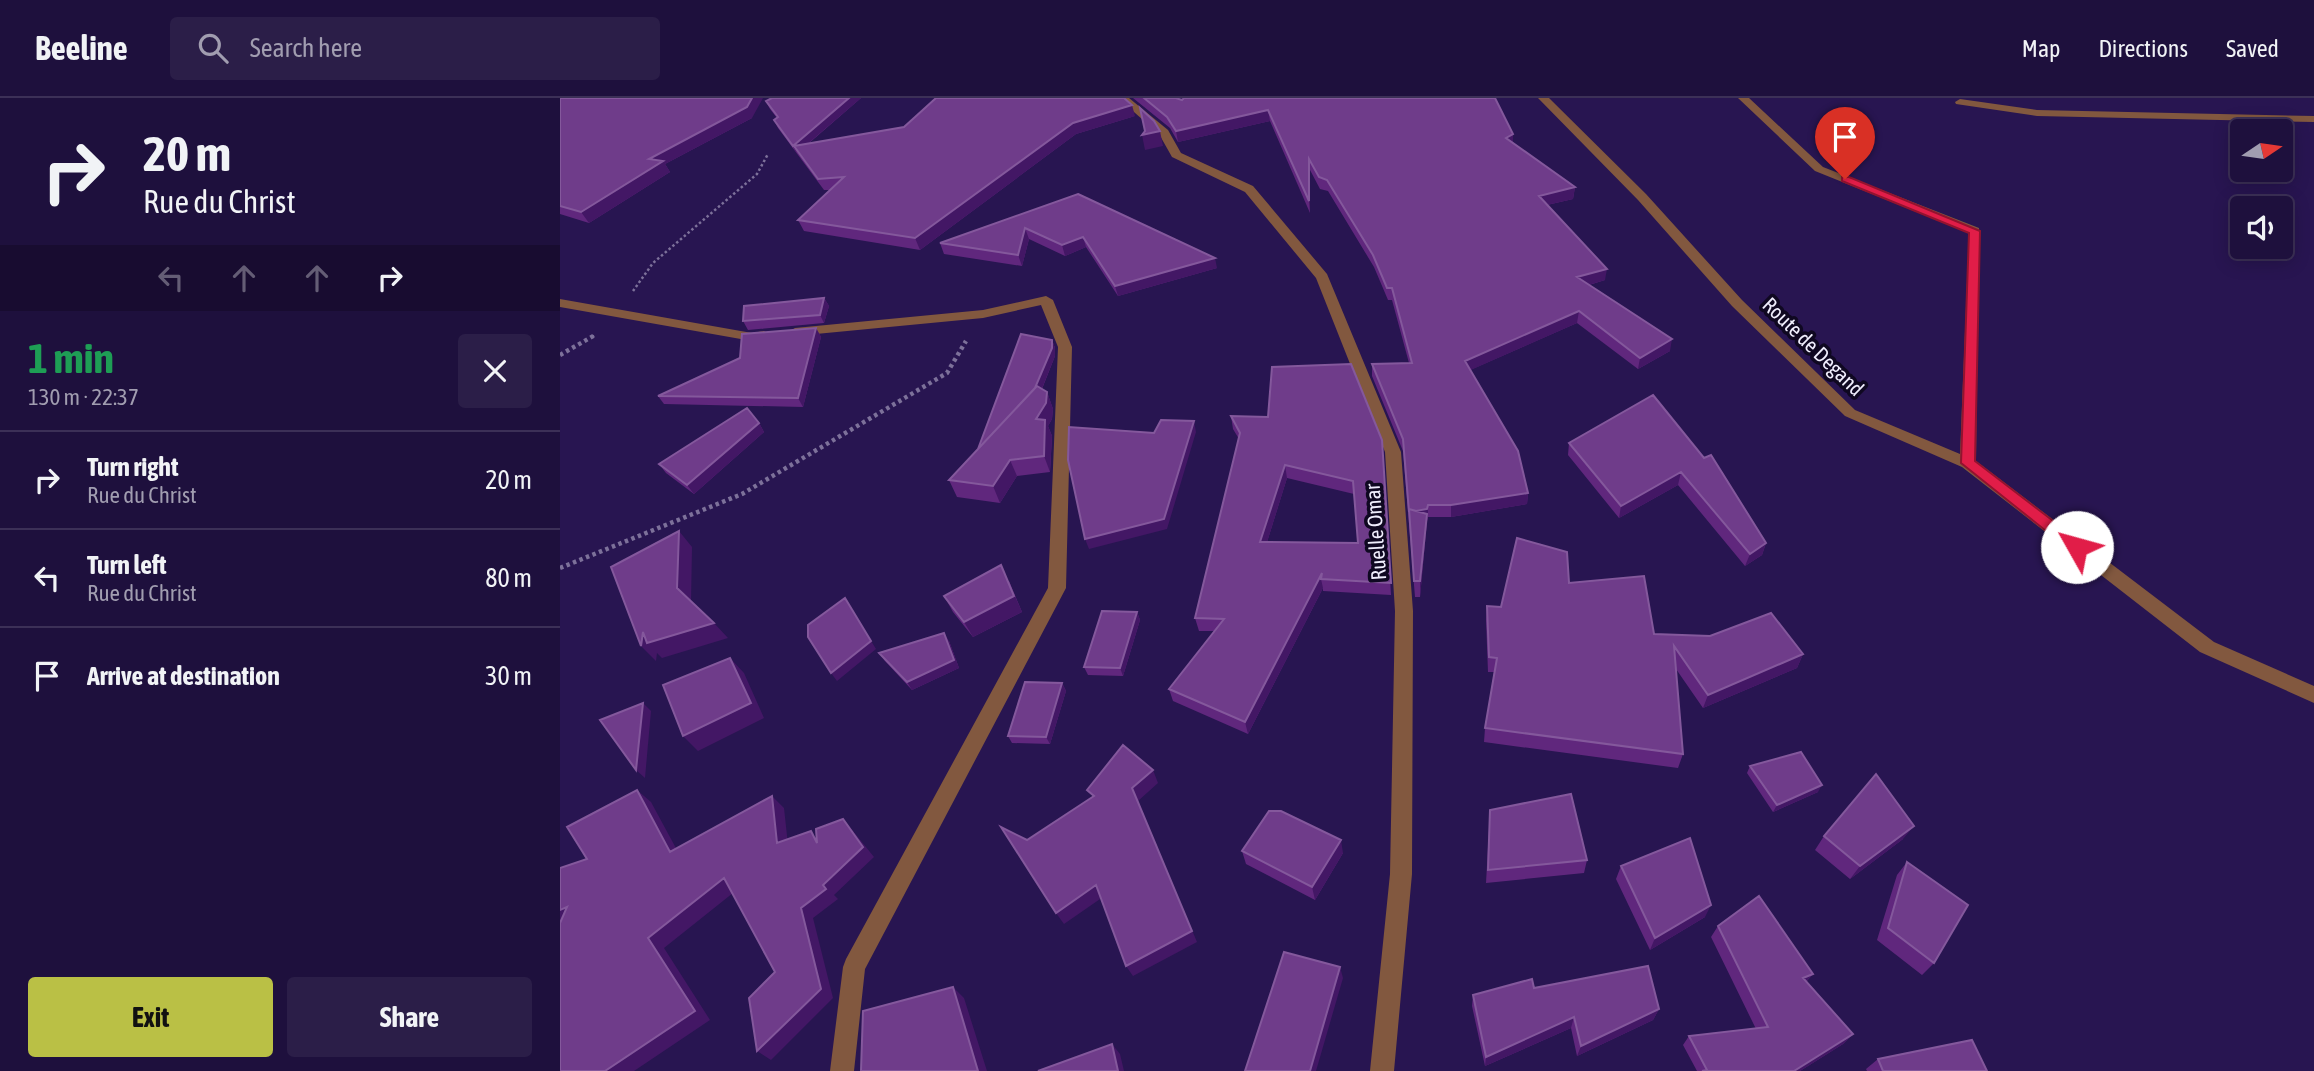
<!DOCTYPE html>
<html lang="en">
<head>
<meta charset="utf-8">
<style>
  :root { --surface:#1e103d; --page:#2b1e48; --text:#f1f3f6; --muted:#a19db0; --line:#3c3057; --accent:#bac045 }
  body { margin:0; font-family:"Asap Condensed",sans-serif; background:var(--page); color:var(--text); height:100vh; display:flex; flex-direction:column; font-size:26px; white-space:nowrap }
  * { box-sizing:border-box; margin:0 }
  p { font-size:23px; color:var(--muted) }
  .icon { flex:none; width:38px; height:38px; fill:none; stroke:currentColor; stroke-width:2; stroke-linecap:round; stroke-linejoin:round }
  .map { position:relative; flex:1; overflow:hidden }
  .panel { display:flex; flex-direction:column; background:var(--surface); width:560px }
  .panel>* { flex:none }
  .guide { background:#1e103d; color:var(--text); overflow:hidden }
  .needle { width:46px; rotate:77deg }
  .buttons { position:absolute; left:1670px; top:21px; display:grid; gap:14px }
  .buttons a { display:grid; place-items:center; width:63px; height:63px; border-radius:7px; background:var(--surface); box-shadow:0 4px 18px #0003,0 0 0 2px var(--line); font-size:35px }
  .pin { position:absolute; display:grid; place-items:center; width:60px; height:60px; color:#fff; margin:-72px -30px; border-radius:50% 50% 50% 0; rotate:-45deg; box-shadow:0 0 7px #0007 }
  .pin .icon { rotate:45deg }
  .me { position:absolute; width:77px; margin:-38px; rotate:308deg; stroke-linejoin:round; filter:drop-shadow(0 0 5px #0008) }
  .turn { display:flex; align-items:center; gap:24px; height:147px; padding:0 28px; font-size:32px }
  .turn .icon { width:91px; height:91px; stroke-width:2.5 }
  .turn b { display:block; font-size:49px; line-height:60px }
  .lanes { display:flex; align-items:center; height:66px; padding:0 28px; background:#0003; justify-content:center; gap:35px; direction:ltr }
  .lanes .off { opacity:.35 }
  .round { display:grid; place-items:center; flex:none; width:74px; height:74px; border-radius:7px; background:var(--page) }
  .overview { display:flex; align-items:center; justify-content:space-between; height:119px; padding:0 28px }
  h1 { font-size:42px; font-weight:700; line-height:52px; color:#1e9e55 }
  .button { display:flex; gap:14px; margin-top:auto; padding:14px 28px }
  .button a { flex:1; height:80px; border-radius:7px; background:var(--accent); color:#111; font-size:28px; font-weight:700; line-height:80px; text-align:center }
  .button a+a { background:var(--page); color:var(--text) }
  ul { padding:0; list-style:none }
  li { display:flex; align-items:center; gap:21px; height:98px; padding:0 28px; border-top:2px solid var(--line) }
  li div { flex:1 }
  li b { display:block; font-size:26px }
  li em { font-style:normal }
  header { display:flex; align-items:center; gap:42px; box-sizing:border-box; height:98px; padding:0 35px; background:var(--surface); border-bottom:2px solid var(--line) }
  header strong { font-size:33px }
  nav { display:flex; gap:38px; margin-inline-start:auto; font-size:24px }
  .search { width:490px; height:63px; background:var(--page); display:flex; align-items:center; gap:18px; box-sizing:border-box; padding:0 24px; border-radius:7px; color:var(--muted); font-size:26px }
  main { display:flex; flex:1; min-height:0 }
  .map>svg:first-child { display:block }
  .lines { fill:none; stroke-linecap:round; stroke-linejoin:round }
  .path-far1 { stroke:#7d719a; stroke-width:2.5; stroke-dasharray:2.5 2.5; stroke-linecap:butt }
  .path { stroke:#7d719a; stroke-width:4.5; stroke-dasharray:3.5 3.5; stroke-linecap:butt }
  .minor { fill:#82583f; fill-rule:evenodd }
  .wall { fill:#60277d; fill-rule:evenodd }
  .shaded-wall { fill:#431765 }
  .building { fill:#6f3c8a; stroke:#84589c; stroke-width:2; fill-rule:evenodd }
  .route { fill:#e11d48; stroke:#92132f; stroke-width:2 }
  .labels { text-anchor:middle; stroke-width:7; stroke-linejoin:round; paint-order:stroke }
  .street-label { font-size:21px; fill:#f0eefd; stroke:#0f0821 }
</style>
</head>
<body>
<header>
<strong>Beeline</strong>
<div class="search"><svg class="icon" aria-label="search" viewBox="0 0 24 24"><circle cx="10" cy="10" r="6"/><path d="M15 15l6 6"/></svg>Search here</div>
<nav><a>Map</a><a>Directions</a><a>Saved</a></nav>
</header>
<main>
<section class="panel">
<div class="guide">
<div class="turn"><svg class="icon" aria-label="right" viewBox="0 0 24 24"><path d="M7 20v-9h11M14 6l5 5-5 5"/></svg><div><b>20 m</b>Rue du Christ</div></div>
<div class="lanes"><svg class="icon off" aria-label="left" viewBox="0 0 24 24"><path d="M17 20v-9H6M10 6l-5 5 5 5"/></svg><svg class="icon off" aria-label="ahead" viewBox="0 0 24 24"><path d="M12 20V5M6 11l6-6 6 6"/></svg><svg class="icon off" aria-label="ahead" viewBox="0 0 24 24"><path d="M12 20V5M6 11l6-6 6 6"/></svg><svg class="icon" aria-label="right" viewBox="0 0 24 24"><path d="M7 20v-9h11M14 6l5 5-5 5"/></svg></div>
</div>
<div class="overview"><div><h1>1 min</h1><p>130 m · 22:37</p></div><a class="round"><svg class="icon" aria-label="close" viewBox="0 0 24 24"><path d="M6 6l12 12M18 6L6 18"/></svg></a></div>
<ul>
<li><svg class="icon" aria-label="right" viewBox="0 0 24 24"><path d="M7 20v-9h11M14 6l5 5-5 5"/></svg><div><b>Turn right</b><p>Rue du Christ</p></div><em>20 m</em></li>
<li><svg class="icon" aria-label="left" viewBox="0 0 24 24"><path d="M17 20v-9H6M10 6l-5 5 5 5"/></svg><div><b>Turn left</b><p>Rue du Christ</p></div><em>80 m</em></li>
<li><svg class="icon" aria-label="arrive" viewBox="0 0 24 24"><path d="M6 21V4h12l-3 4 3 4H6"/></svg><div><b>Arrive at destination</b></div><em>30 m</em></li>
</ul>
<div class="button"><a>Exit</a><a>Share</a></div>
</section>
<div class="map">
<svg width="1754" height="973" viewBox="0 0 1754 973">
  <rect width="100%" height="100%" fill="#281551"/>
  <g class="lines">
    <path class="path-far1" d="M 73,193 L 93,165 L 197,76 L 208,56
      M 32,239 L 36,237"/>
    <path class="path" d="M 0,257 L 35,237
      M 0,470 L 182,396 L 387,275 L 406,243"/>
    <path class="minor" d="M 558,0 L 569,0 L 608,32 L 621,55 L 693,88 L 767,176 L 841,354 L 853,513 L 852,776 L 834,973 L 810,973 L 830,776 L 835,513 L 825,354 L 756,180 L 685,94 L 612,59 L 599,36 Z
      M 978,0 L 989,0 L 1086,96 L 1182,202 L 1295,312 L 1400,356 L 1409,135 L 1255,73 L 1178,0 L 1189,0 L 1263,69 L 1419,130 L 1416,363 L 1654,544 L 1754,588 L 1754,605 L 1640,554 L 1402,369 L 1285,318 L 1172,208 L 1078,102 Z
      M 1400,1 L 1477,12 L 1754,18 L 1754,24 L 1477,18 L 1396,6 L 1395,4 Z
      M 486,198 L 493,202 L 512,249 L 506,490 L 305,871 L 294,973 L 270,973 L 283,869 L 286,861 L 488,490 L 498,249 L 481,207 L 423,220 L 235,238 L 228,234 L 235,230 L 423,212 Z
      M 0,201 L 192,235 L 204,233 L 211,237 L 209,240 L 192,243 L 0,209 Z"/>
  </g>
  <path class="wall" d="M 0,0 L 192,20 L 105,66 L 110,74 L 29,125 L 0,116 Z
    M 212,0 L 301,0 L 248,46 L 575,18 L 516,36 L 360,152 L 244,133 L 238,122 L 271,92 L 264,92 L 218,30 L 214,22 L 217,20 L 210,11 L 206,3 Z
    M 573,0 L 616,0 L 622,2 L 953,45 L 1015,89 L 1013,101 L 987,107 L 1045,182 L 1029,187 L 1110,253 L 1078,271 L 1017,225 L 910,272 L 968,395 L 967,406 L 891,419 L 868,419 L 867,423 L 860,499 L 855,499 L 843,353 L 812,278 L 812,266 L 849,265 L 832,202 L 828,202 L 814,169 L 768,93 L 760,91 L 750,72 L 750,115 L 710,23 L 618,44 L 610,30 Z
    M 518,96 L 657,170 L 558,198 L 526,149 L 505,158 L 469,141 L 462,168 L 384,156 L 380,145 Z
    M 264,200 L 269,208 L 264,225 L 188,232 L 183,223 Z
    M 256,230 L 261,239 L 243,309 L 104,306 L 98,298 Z
    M 492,242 L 495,250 L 495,258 L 482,291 L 487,294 L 493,311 L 492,321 L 488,328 L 492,338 L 490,374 L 457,378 L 440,405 L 397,399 L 389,382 L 418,351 Z
    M 1093,297 L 1206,445 L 1202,457 L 1185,468 L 1118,387 L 1059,420 L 1008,357 L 1009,345 Z
    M 671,318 L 822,342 L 831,497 L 763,493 L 763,490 L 688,636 L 613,603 L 609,591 L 655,533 L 639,533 L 635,520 L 679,341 L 673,331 ZM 727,380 L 794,396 L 798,445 L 707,444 Z
    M 199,325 L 204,334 L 134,396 L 106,375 L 99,366 Z
    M 449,483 L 462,514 L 413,539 L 393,514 L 384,498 Z
    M 1009,485 L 1094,536 L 1243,556 L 1237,570 L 1143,610 L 1116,571 L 1123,656 L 1118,670 L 924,644 L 925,630 L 934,574 L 928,574 L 926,522 L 927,508 L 941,509 Z
    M 577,514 L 580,522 L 563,578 L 528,577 L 524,569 Z
    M 389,543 L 399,570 L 352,592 L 325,563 L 319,555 Z
    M 502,585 L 506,593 L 490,646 L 452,645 L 448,638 Z
    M 1190,668 L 1258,694 L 1213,714 L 1187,675 Z
    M 930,712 L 1027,762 L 1024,775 L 926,785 Z
    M 1264,738 L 1343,741 L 1290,781 L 1255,752 Z
    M 682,753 L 783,755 L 755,802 L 686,766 Z
    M 1347,764 L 1374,865 L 1362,877 L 1317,842 L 1337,777 Z
    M 1061,768 L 1145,819 L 1090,852 L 1056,781 Z
    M 1158,828 L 1253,876 L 1246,884 L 1293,936 L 1283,946 L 1240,973 L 1137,973 L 1123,947 L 1129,938 L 1196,931 L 1151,839 Z
    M 974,890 L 1099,911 L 1093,922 L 1017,958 L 1011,930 L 925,968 L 912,908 L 913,897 Z
    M 1318,961 L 1427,973 L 1307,973 L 1306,971 Z"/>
  <path class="shaded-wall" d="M 192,0 L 203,0 L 192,20 L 105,66 L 110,74 L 29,125 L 21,114 L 89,61 Z
    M 289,0 L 301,0 L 238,54 L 234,48 L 237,56 L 233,48 Z
    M 572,7 L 575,18 L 516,36 L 360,152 L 355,140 L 513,25 Z
    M 708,12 L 710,23 L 618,44 L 616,33 Z
    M 600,33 L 603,48 L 585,52 L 582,37 Z
    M 953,36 L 953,47 L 946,40 Z
    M 749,61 L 750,72 L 750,115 L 749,103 Z
    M 1015,89 L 1013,101 L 978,109 L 979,98 Z
    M 465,130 L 469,141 L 462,168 L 458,157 Z
    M 523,139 L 526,149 L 505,158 L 502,147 Z
    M 655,160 L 657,170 L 558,198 L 555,188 Z
    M 1047,171 L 1045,182 L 1015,191 L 1017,179 Z
    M 264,200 L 269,208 L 264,225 L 260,217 Z
    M 1019,213 L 1017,225 L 904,275 L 905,263 Z
    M 256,230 L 261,239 L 243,309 L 238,300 Z
    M 1112,241 L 1110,253 L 1078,271 L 1080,260 Z
    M 492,242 L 495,250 L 495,258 L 474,310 L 422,371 Z
    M 487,294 L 493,311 L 492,321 L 488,328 L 492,338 L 490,374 L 484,358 L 476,321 Z
    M 634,323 L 636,334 L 607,431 L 529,451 L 525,441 Z
    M 199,325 L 204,334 L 134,396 L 127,387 Z
    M 450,362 L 457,378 L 440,405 L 433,388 Z
    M 725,367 L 727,380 L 703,457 L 700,444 Z
    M 1121,374 L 1118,387 L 1059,420 L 1061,408 Z
    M 968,395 L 967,406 L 891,419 L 891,407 Z
    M 868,407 L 868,419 L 867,423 L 860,499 L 860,483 L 849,414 Z
    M 119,433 L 132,449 L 131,505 L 117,490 Z
    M 1206,445 L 1202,457 L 1185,468 L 1190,456 Z
    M 441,467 L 462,514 L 413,539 L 404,524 Z
    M 762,475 L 761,481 L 763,490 L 688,636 L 685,624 Z
    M 285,500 L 316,551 L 277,583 L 271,575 Z
    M 577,514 L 580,522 L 563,578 L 560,570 Z
    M 154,525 L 168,540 L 102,560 L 97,555 L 96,563 L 81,548 L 83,534 Z
    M 384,535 L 389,543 L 399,570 L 352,592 L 347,584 Z
    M 1243,556 L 1237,570 L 1143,610 L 1148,597 Z
    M 170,560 L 184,575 L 204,620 L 138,653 L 123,638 Z
    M 502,585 L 506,593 L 490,646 L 486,639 Z
    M 83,605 L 91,613 L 85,680 L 76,672 Z
    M 593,672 L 598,685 L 578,703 L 637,844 L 573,878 L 566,868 L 572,690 Z
    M 1262,687 L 1258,694 L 1213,714 L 1217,707 Z
    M 77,692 L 91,704 L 124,765 L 110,754 Z
    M 212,698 L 224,710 L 229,756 L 217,745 Z
    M 283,721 L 293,733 L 314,759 L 274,797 L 278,801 L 253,820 L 273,900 L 211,962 L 197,953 L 241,810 L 263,787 Z
    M 1354,728 L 1343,741 L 1290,781 L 1300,768 Z
    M 781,742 L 783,755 L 755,802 L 752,789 Z
    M 164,780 L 178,791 L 104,850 L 150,922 L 74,973 L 45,973 L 88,840 Z
    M 536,787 L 543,799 L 504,826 L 496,815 Z
    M 1151,807 L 1145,819 L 1090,852 L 1095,840 Z
    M 7,809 L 0,829 L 0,812 Z
    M 780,869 L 783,880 L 756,973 L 750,973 Z
    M 1253,876 L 1244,886 L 1243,880 Z
    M 393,889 L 404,900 L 427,973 L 418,973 Z
    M 1099,911 L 1093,922 L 1017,958 L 1021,948 Z
    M 1014,919 L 1011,930 L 925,968 L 926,959 Z
    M 1293,936 L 1283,946 L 1240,973 L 1234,973 Z
    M 552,946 L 560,956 L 564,973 L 558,973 Z"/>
  <path class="building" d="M 0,0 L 192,0 L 187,9 L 89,61 L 103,63 L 21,114 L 0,108 Z
    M 212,0 L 289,0 L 233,48 L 214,22 L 218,19 L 206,3 Z
    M 376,0 L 564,0 L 572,7 L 513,25 L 355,140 L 238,122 L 284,79 L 258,81 L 234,48 L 344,29 Z
    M 584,0 L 616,0 L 622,2 L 624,0 L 935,0 L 953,36 L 946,40 L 1015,89 L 979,98 L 1047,171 L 1017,179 L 1112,241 L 1080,260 L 1019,213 L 905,263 L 958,353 L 968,395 L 891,407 L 868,407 L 867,411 L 856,413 L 849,411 L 849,414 L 843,341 L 812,266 L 852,265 L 832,190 L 827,190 L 813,157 L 767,82 L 759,79 L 749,61 L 749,103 L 708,12 L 616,33 L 607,19 Z
    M 580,10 L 594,23 L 600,33 L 582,37 L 585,33 Z
    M 518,96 L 655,160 L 555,188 L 523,139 L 502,147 L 465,130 L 458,157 L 380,145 Z
    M 264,200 L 260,217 L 183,223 L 184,208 Z
    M 256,230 L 238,300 L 98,298 L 180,260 L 182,236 Z
    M 461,236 L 492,242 L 492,250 L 475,290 L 418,351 Z
    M 791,266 L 822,342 L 831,485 L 761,481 L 762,475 L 685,624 L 609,591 L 664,521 L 635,520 L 680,335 L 671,318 L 708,319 L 712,269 ZM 725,367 L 793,383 L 798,445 L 700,444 Z
    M 477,288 L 487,294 L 486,305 L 476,321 L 485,322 L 484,358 L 450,362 L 433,388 L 389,382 Z
    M 1093,297 L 1144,360 L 1151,357 L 1206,445 L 1190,456 L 1121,374 L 1061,408 L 1009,345 Z
    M 187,310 L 199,325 L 127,387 L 99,366 Z
    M 601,322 L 634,323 L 604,421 L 525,441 L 508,362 L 509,329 L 594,335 Z
    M 849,411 L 867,416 L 860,483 L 854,483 Z
    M 119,433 L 117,490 L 154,525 L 87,545 L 83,534 L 81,548 L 51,469 Z
    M 957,440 L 1007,454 L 1009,485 L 1084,478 L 1094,536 L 1150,538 L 1211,515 L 1243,556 L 1148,597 L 1114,548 L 1123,656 L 925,630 L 937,560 L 929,559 L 927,508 L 941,509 Z
    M 441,467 L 454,498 L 404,524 L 384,498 Z
    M 285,500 L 311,543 L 271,575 L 248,539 L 248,527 Z
    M 542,513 L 577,514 L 560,570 L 524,569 Z
    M 384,535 L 394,562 L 347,584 L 319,555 Z
    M 170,560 L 191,605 L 123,638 L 103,587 Z
    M 465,584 L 502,585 L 486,639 L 448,638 Z
    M 83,605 L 76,672 L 40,622 Z
    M 563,647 L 593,672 L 572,690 L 632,833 L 566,868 L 536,787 L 496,815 L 441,729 L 467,742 L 534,698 L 527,692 Z
    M 1241,654 L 1262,687 L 1217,707 L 1190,668 Z
    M 1316,676 L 1354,728 L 1300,768 L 1264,738 Z
    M 77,692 L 110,754 L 212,698 L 217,745 L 251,733 L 257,745 L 256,731 L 283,721 L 303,749 L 263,787 L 266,791 L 241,810 L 261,891 L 197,953 L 189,900 L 215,874 L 164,780 L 88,840 L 135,913 L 45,973 L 0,973 L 0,825 L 7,809 L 0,812 L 0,770 L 27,761 L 7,729 Z
    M 1011,696 L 1027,762 L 928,772 L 930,712 Z
    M 709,713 L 721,713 L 781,742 L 752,789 L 682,753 Z
    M 1130,740 L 1151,807 L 1095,840 L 1061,768 Z
    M 1347,764 L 1408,807 L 1374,865 L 1328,830 Z
    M 1199,798 L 1253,876 L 1243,880 L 1293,936 L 1234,973 L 1142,973 L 1147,972 L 1129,938 L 1208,929 L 1158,828 Z
    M 724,854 L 780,869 L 750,973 L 685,973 Z
    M 1088,868 L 1099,911 L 1021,948 L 1014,919 L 926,959 L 913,897 L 972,881 L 974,890 Z
    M 393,889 L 418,973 L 301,973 L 303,913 Z
    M 1412,942 L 1427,973 L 1323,973 L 1318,961 Z
    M 552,946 L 558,973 L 478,973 Z"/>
  <path class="route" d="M 1282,79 L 1289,79 L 1420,133 L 1415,363 L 1522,445 L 1525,449 L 1522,453 L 1511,453 L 1401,365 L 1409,135 L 1282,83 Z"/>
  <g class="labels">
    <g class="street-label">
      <text transform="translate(1253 249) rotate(44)" y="7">Route de Degand</text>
      <text transform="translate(816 434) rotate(-94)" y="7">Ruelle Omar</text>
    </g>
  </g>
</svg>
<div class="buttons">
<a><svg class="needle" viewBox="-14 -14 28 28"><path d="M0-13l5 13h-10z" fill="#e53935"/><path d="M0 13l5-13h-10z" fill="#a19db0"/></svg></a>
<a><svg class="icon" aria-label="sound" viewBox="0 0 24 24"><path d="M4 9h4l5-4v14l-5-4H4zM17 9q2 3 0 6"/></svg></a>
</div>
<div class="pin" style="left:1285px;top:81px;background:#d93025"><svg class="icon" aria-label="arrive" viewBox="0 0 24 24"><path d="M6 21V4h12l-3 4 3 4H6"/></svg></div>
<svg class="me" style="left:1517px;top:449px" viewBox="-20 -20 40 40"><circle r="19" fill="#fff"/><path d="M0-13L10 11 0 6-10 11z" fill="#e11d48"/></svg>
</div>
</main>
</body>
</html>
